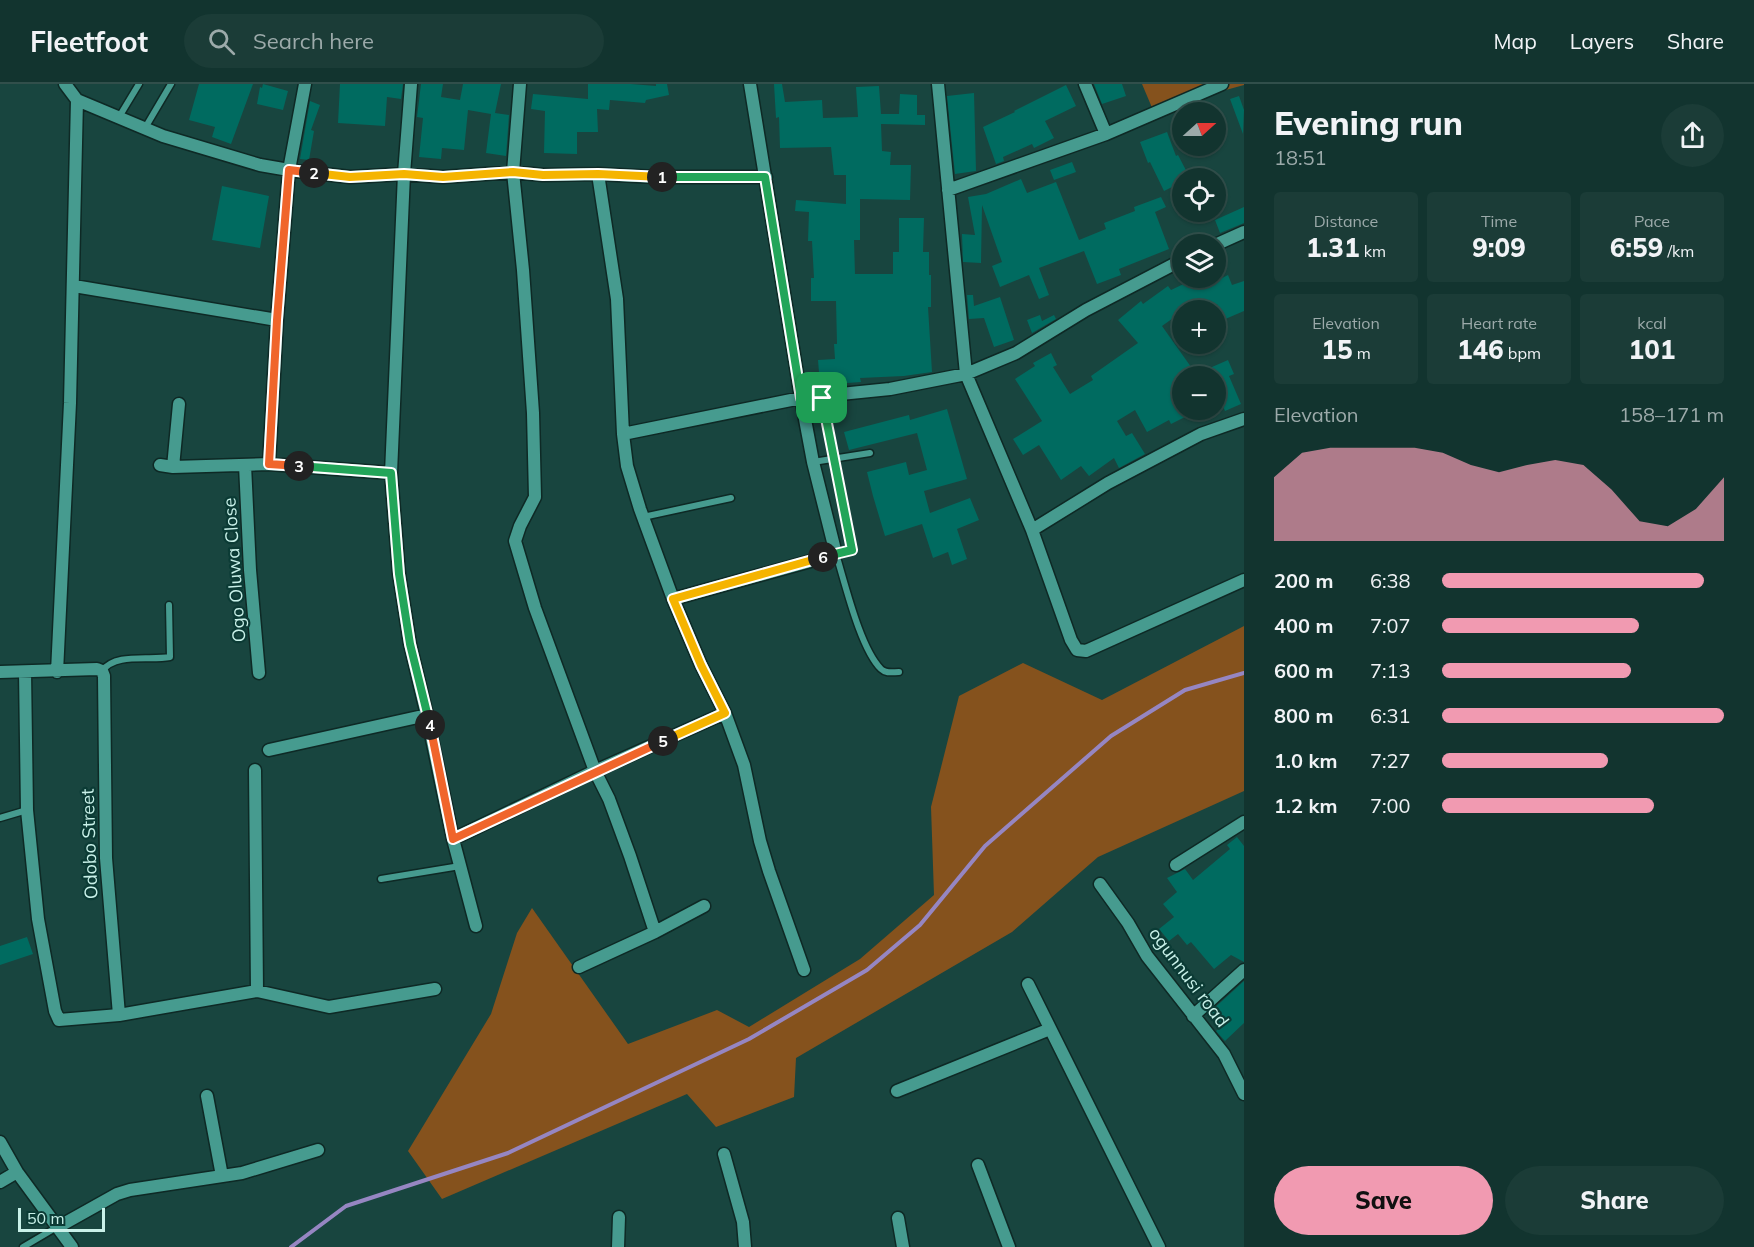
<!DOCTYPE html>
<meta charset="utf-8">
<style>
:root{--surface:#12342f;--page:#1b3c37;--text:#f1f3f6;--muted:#9caaaa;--line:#314f4b;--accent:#f19ab1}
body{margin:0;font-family:Mulish,sans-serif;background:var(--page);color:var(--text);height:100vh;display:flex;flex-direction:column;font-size:22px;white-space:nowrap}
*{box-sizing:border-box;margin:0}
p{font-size:20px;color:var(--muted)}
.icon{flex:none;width:33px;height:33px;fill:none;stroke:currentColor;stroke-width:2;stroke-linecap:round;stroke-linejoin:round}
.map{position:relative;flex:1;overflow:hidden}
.details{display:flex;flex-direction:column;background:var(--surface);width:510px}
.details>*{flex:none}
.needle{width:39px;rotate:69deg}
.fabs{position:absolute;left:1172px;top:18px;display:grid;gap:12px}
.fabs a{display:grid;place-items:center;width:54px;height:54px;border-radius:50%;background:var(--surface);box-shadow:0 2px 4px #0004,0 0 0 2px var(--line);font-size:30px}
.scale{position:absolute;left:18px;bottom:15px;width:87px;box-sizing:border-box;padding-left:6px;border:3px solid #c9f1e9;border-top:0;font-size:16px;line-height:21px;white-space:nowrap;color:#c9f1e9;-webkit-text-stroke:4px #0b3b35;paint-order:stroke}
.pin{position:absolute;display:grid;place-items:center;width:51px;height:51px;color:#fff;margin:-26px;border-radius:12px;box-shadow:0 3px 9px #0006}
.km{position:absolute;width:30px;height:30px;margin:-15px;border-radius:50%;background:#222;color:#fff;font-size:16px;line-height:30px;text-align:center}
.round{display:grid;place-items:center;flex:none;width:63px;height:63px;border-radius:32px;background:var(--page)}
.summary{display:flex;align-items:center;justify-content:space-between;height:102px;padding:0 30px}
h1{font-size:33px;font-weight:800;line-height:45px}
.metrics{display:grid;grid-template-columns:repeat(3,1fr);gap:9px;height:102px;padding:6px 30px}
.metrics div{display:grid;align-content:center;border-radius:6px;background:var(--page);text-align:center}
.metrics b{font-size:26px;font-weight:800}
.metrics small{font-size:16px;font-weight:400}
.metrics p{font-size:16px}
.chart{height:168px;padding:12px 30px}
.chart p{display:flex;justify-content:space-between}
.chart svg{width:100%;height:108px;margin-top:6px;fill:var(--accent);opacity:.7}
.cta{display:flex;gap:12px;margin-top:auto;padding:12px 30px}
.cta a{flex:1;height:69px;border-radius:36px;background:var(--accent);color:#111;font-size:24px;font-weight:800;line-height:69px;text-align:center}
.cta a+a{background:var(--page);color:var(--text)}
ul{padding:0 30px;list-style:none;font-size:20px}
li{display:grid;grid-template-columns:96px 72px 1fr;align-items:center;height:45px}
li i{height:15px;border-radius:8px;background:var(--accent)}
header{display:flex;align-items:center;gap:36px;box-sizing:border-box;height:84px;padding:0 30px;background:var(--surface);border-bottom:2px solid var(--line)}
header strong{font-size:28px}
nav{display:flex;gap:33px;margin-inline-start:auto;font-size:21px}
.search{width:420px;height:54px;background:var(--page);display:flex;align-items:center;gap:15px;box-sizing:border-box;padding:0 21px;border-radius:33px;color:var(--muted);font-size:22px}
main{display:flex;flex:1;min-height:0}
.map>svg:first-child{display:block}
.green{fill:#85521d}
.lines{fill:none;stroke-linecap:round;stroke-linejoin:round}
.stream{stroke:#9686c2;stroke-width:4}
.building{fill:#006b60}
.service-casing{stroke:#0e2925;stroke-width:9}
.minor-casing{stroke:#0e2925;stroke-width:15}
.service{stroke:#469b8f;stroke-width:6}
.minor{stroke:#469b8f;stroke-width:12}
.split-1-casing{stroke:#fff;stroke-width:12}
.split-2-casing{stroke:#fff;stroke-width:12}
.split-3-casing{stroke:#fff;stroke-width:12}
.split-4-casing{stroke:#fff;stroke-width:12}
.split-5-casing{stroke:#fff;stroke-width:12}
.split-6-casing{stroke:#fff;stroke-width:12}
.split-7-casing{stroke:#fff;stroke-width:12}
.split-1{stroke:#22a559;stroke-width:8}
.split-2{stroke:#f5b400;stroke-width:8}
.split-3{stroke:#f0652b;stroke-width:8}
.split-4{stroke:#22a559;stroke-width:8}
.split-5{stroke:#f0652b;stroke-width:8}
.split-6{stroke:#f5b400;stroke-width:8}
.split-7{stroke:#22a559;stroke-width:8}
.labels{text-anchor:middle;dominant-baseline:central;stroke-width:4.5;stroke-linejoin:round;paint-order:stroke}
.street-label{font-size:18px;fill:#c9f1e9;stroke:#0b3b35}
</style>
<header>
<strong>Fleetfoot</strong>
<div class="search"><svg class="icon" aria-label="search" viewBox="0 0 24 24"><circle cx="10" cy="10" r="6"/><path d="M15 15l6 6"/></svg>Search here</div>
<nav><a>Map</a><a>Layers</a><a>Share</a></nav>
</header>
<main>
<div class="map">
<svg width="1244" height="1163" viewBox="0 0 1244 1163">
<rect width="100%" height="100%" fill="#18453f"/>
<path class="green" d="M1142 0H1244V1L1153 26Z
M1244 542V707L1098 773 1012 848 796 974 794 1013 716 1043 687 1010 442 1115 408 1067 491 930 517 849 532 824 628 960 717 926 749 943 860 875 934 811 931 723 959 612 1023 579 1102 616Z"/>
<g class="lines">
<path class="stream" d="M291 1163 346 1122 508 1069 749 955 867 886 920 841 985 762 1111 652 1185 606 1244 589"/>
</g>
<path class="building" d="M199 0H253L231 60 212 53 215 43 189 36Z
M263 0 288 7 283 26 257 20 260 3 262 4Z
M340 0H403L401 15 387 13 385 42 338 39Z
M421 0H443L441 13 460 16 463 0H501L495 29 509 31 506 72 486 69 491 30 468 26 464 66 442 64 441 75 419 73 423 34 417 33Z
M588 0H631L656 2V0H667L669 11 646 16 645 19 610 16 609 26 597 25 598 48H577V70L544 69 545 27 531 25 533 10 588 15Z
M774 0H782L785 18 822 16 823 34 858 33 856 3 879 2 881 30H899L900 10 917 11V31H925V41L881 40 882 67 891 68 890 81H911L910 116 860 115V156H854L855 190H893V168H899V134H924L923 168H929V191H931V223H928L932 288 904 292 860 294 861 298 820 301 818 276 835 275 834 260H837L836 217H811V194H814L812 157H808L809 128 795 127 796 116 846 120V91H834L831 63 780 64 779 33 776 34Z
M1094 0H1122L1126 12 1102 20Z
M1066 1 1076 22 1045 37 1054 54 1034 64 1032 60 1003 73 1004 77 996 80 983 43 1015 28 1014 27Z
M974 9 976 87 955 90 947 12Z
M1239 12 1244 26 1243 50 1230 15Z
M310 17 320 21 311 46 314 47 309 76 300 75Z
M1167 48 1176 72 1178 71 1190 94H1182V98L1164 107 1150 78 1148 79 1140 58Z
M1072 78 1076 88 1054 96 1050 86Z
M1021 95 1027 109 1056 98 1079 156 1106 145 1104 139 1135 127 1134 123 1161 113 1166 123 1155 128 1169 165 1119 185 1121 191 1097 200 1084 167 1039 184 1049 211 1039 215 1029 191 1000 203 992 182 1002 178 982 121 981 179 963 178 962 150 975 151 968 113 986 110Z
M222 102 269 112 260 164 212 156Z
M1244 123V139L1220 149 1215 136Z
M1220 190 1222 194 1228 191 1232 201 1244 197V227L1223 236 1217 220 1203 226H1193L1190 222 1162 242 1196 290 1228 276 1234 290 1229 292 1241 320 1225 327 1222 320 1215 323V292H1182V326H1199L1171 340 1169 336 1147 348 1135 326 1117 337 1126 352 1132 349 1145 370 1119 384 1114 374 1089 392 1081 382 1061 396 1039 361 1023 371 1013 355 1042 337 1015 295 1035 282 1033 279 1051 269 1057 281 1053 283 1070 310 1093 296 1091 292 1138 259 1118 236 1141 217 1143 220 1168 202 1171 206 1194 195 1197 200Z
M967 211H973L974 222 1000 213 1014 256 994 263 984 234 969 235Z
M1040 231 1042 237 1054 231 1056 235 1032 249 1027 236Z
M947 325 967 395 924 407 930 429 970 414 979 436 957 445 967 475 952 481 948 468 933 474 922 440 885 452 873 412 867 388 906 378 909 391 927 386 917 349 849 366 844 348 909 331 910 336Z
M1237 753 1244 762V878L1231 871 1214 885 1191 858 1187 861 1178 850 1169 857 1159 845 1174 833 1163 820 1177 808 1167 794 1185 785 1193 796 1230 765 1227 761Z
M27 853 33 870 0 881V862Z
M1244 897V939L1225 957 1216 947 1222 942 1210 928Z"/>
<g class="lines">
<g class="service-casing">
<path id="service" d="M119 33 139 0
M145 44 171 0
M822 314 852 466 836 470C845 499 860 564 881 585 886 590 893 588 899 588
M813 378 870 369
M643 433 731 414
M102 587C116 568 149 577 170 573L169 521
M0 734 27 726
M381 795 460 782
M23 1163 57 1143"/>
</g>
<g class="minor-casing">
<path id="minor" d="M65 0 77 16 163 52 260 81 289 86 350 93 404 90 443 93 513 88 543 91 598 90 656 93H766
M411 0 404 90 391 389 399 490 410 560 427 631 453 755 476 842
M520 0 513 88 523 186 533 329 535 413 520 442 515 457 535 524 595 687 609 715 630 772 655 848 704 822
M938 0 966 290 1032 446 1071 556 1077 566 1086 567 1244 496
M1085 0 1106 50
M598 90 617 215 623 350 627 382 640 425 673 515 701 581 725 629 744 681 760 757 769 787 804 886
M948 106 1106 50 1222 0
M1215 161 1244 148
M74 202 277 236
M623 350 801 314 890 305 966 290 1016 269 1086 226 1182 176
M269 380 277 236 289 86 305 0
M160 381 173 383 269 380 391 389
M245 381 250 486 259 589
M173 383 179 320
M1032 446 1108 399 1201 350 1244 335
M673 515 836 470 813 378 801 314 750 0
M0 588 97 585 102 587 104 592 106 774 119 931
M25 588 27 726 38 835 55 927 59 936 119 931 257 907 329 923 435 905
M57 588 70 319 77 16
M269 666 427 631
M255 686 257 907
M453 755 595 687 725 629
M1176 781 1244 738
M1100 800 1128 839 1147 872 1224 970 1244 1010
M579 883 655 848
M1028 900 1159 1163
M1193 932 1244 886
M897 1007 1050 945
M207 1012 222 1092
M0 1058 17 1088 72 1163
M724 1070 743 1138 745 1163
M978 1081 1009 1163
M0 1098 17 1088
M898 1134 903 1163
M58 1143 117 1110 130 1106 242 1089 318 1066
M618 1163 619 1133"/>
</g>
<use href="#service" class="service"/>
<use href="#minor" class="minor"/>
</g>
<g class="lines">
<g class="split-1-casing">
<path id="split-1" d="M662 93H765L801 314H822"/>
</g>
<g class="split-2-casing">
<path id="split-2" d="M314 89 350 93 404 90 443 93 513 88 543 91 598 90 662 93"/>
</g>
<g class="split-3-casing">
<path id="split-3" d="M299 382 269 380 277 236 289 86 314 89"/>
</g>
<g class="split-4-casing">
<path id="split-4" d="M299 382 391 389 399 490 410 560 430 641"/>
</g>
<g class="split-5-casing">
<path id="split-5" d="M430 641 453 755 663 657"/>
</g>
<g class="split-6-casing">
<path id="split-6" d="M663 657 725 629 701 581 673 515 823 473"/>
</g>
<g class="split-7-casing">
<path id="split-7" d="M822 314 852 466 823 473"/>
</g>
<use href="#split-1" class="split-1"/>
<use href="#split-2" class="split-2"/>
<use href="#split-3" class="split-3"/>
<use href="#split-4" class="split-4"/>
<use href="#split-5" class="split-5"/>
<use href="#split-6" class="split-6"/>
<use href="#split-7" class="split-7"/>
</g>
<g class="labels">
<g class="street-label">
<text transform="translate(234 486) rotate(-94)">Ogo Oluwa Close</text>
<text transform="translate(89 760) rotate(-92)">Odobo Street</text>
<text transform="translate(1189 893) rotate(53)">ogunnusi road</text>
</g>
</g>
</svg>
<div class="fabs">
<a><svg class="needle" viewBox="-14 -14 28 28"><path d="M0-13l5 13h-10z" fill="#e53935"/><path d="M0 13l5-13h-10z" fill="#9caaaa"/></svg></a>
<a><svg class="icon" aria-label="locate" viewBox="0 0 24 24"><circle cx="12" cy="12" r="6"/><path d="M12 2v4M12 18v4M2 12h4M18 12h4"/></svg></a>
<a><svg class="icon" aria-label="layers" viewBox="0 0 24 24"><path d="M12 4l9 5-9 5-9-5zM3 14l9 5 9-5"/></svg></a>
<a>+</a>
<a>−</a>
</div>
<div class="scale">50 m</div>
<div class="pin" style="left:822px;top:314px;background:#1e9e55"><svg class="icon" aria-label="arrive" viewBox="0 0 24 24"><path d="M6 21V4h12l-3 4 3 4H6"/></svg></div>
<b class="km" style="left:662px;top:93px">1</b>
<b class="km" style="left:314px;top:89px">2</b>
<b class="km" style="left:299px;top:382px">3</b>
<b class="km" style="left:430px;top:641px">4</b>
<b class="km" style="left:663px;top:657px">5</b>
<b class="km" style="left:823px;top:473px">6</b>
</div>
<section class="details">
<div class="summary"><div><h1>Evening run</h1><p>18:51</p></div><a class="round"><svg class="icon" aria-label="share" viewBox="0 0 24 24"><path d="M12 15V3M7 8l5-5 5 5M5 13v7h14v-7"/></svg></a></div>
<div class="metrics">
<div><p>Distance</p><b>1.31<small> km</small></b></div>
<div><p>Time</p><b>9:09</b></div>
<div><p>Pace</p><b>6:59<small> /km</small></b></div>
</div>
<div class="metrics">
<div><p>Elevation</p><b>15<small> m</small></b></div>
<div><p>Heart rate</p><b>146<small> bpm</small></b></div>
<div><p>kcal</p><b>101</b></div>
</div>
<div class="chart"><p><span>Elevation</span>158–171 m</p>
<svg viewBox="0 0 160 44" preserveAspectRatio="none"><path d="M0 44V18L10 8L20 6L30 6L40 6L50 6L60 8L70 13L80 16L90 13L100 11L110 13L120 23L130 36L140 38L150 31L160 18V44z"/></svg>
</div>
<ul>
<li><b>200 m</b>6:38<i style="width:93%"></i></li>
<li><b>400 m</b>7:07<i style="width:70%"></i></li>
<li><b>600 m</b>7:13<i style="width:67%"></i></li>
<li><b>800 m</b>6:31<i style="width:100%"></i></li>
<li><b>1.0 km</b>7:27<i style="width:59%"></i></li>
<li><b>1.2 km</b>7:00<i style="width:75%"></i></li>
</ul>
<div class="cta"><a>Save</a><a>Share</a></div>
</section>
</main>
